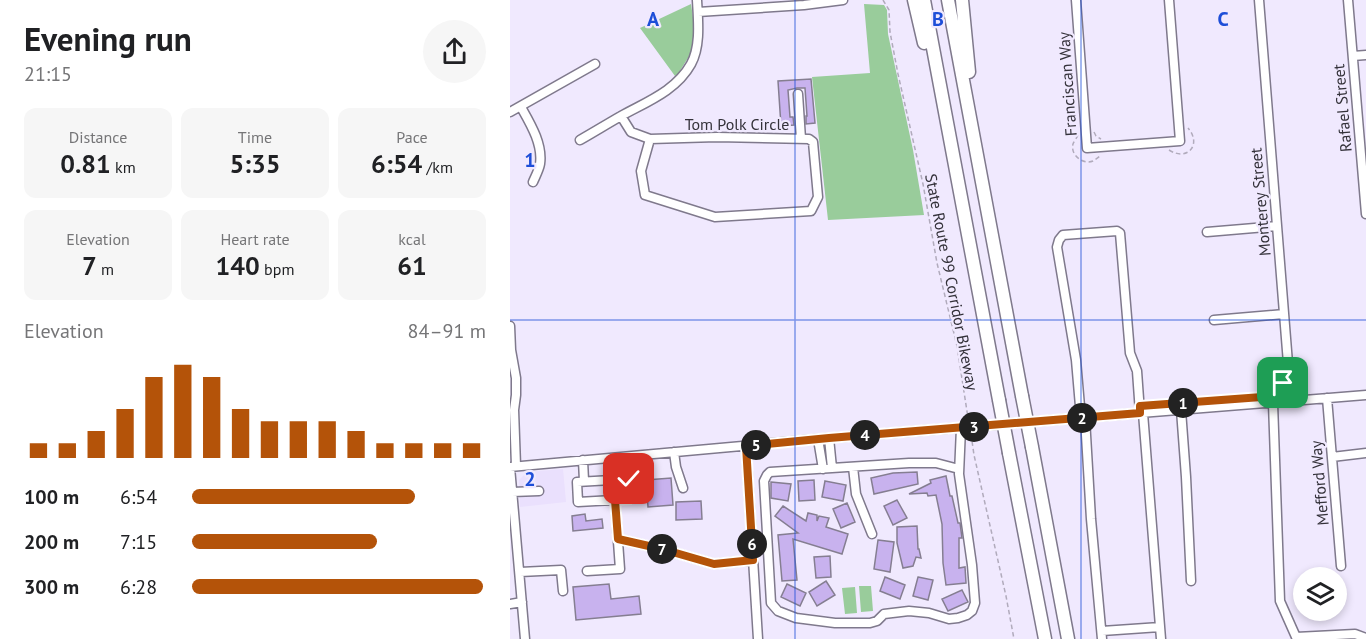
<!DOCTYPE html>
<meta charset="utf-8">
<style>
:root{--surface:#fff;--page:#f6f6f6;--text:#202124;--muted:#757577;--accent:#b45309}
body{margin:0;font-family:"PT Sans",sans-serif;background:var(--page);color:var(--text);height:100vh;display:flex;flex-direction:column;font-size:22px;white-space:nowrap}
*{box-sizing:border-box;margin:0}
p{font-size:20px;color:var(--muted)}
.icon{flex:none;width:33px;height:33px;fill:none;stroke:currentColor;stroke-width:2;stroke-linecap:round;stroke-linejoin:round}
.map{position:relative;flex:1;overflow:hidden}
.details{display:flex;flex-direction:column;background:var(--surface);width:510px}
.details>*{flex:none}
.fabs{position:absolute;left:783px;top:567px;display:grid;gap:12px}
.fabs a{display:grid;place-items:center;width:54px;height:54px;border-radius:50%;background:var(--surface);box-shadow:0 3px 9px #0003;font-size:30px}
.pin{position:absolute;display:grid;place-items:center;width:51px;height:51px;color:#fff;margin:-26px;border-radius:12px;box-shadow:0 3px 9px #0006}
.km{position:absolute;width:30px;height:30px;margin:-15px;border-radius:50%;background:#222;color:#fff;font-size:16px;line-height:30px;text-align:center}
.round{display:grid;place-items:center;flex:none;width:63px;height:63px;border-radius:32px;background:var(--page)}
.head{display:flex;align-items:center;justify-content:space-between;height:102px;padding:0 24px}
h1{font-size:33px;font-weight:700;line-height:45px}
.figures{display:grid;grid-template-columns:repeat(3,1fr);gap:9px;height:102px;padding:6px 24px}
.figures div{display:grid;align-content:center;border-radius:12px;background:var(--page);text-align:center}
.figures b{font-size:26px;font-weight:700}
.figures small{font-size:16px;font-weight:400}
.figures p{font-size:16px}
.chart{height:168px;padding:12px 24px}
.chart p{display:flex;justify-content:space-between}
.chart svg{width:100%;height:108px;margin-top:6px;stroke:var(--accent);stroke-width:6}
ul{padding:0 24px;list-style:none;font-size:20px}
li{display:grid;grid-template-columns:96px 72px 1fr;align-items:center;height:45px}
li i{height:15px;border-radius:8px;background:var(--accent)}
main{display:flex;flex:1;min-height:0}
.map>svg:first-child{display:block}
.built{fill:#eae0fd}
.green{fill:#99cc9b}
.building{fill:#c8b2ee;stroke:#857e91;stroke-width:1.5}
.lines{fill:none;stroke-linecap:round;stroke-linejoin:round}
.minor-casing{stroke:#7f798c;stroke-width:11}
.highway-casing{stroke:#7f798c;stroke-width:15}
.path{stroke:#b1abbc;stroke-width:1.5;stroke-dasharray:4.5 3;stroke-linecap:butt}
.minor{stroke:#fff;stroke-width:8}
.highway{stroke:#fff;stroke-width:12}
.highway-bridge-casing{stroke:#7f798c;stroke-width:15;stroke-linecap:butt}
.highway-bridge{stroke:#fff;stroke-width:12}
.route-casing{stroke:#fff;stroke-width:12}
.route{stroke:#b45309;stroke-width:8}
.grid{fill:none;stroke:#1d4ed8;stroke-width:1.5;stroke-opacity:0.55}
.labels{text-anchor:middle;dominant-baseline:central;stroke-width:4.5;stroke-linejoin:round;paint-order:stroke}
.street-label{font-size:16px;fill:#34323a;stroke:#f0e9fe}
.grid-label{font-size:20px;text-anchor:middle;font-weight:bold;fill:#1d4ed8;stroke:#f0e9fe;stroke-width:4.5;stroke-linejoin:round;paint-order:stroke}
</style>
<main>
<section class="details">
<div class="head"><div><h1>Evening run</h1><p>21:15</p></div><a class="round"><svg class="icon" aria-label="share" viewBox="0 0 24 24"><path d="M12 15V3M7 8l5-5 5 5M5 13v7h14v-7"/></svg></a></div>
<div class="figures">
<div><p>Distance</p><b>0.81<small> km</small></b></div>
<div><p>Time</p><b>5:35</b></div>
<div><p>Pace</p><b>6:54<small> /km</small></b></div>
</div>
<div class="figures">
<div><p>Elevation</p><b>7<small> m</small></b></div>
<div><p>Heart rate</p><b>140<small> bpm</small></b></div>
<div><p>kcal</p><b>61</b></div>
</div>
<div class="chart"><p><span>Elevation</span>84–91 m</p>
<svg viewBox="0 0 160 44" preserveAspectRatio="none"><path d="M5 44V38M15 44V38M25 44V33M35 44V24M45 44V11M55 44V6M65 44V11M75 44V24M85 44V29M95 44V29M105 44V29M115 44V33M125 44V38M135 44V38M145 44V38M155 44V38"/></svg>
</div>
<ul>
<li><b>100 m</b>6:54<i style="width:76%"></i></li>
<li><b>200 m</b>7:15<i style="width:63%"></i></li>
<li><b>300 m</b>6:28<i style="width:99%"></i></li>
</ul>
</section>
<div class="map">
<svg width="856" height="639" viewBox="0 0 856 639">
<rect width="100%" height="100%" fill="#f0e9fe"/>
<path class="built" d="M53 469 56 502 10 507 9 480 17 472Z"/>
<path class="green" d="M181 4 186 37 181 53 168 74 165 76 130 28Z
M354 4 374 5 377 10 378 34 403 150 414 215 318 220 302 77 360 73Z
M349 586H361L363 611 351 612Z
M345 587 347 613 335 614 332 588Z"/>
<path class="building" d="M301 79 305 123 296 124V116H297L295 88H287L278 90 280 117H283L284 125 271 126 268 81Z
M407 472 408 484 364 494 361 478 383 473Z
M436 476 440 496H442L448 523H450L452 538H449V568L455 567 456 583 436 585 433 563 432 524 426 495 418 496 417 493 399 494 421 483 420 480Z
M161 478 163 505 138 507 136 480Z
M304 480 305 500 289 501 288 481Z
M315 481 336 485 333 501 312 497Z
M261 482 281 484 278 501 261 498Z
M387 500 397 518 383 525 374 506Z
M191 501 192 519 166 520V502Z
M337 503 345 522 331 528 323 509Z
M273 506 296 521 298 513 307 515V521L309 516 319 518 316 527 338 534 332 554 283 539 287 580 272 581 268 535 288 533 265 516Z
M75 514 76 521 92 519 93 528 63 531 62 516Z
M407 526 408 549H409L411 558 406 557 403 566 393 568 387 543V527Z
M368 540 384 542 380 572 364 569Z
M320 556 321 577 306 578 304 557Z
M375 577 395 585 390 599 370 591Z
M408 577 423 580 418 600 403 596Z
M316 581 325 595 307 606 299 592Z
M99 584 101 599 129 596 131 614 66 620 63 587Z
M277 584 296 593 290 606 271 597Z
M452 590 458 602 438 611 432 599Z"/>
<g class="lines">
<g class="minor-casing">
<path id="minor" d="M566 0 577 148 670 141 659 0
M749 0 781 401
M838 0 856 214
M188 12 294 5 333 0
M843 56 856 55
M288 94 291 139
M11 107C20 123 33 144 30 164 29 170 25 177 23 182
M0 112 85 64
M111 116 121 132 140 139 207 137 299 139 303 142 308 197 301 211 205 217 135 195 131 171 140 139
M70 140C84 132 97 124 111 116 136 102 166 91 181 64 191 46 188 20 187 0
M697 232 767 226
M704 320 774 314
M0 326 1 350 6 378V395L4 410 6 466
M817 398 831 566
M763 403 770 601 786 637 845 634 856 638
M671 410 676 477 681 581
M633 413 651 639
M571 418 566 360 547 247 549 240 553 235 607 231 610 233 620 353 627 371 630 413
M575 418 581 519 592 639
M319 438 322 468
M308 439 313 469
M236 446 248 639
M164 452 166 467 173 488
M822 457 856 453
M73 460 74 481
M343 467 346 494 362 534
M449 469 426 463H399L260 472 257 475 254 481 261 603 268 611 286 618 325 623H360L367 621 374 614 399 611 419 613 439 619 448 618 457 615 462 611 465 603 462 565 449 474 451 428
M119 479 121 499 68 502 67 482Z
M2 492 29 491
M108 539 152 549 204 564 243 560
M77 571 110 569 105 500
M10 572 51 570 53 591
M0 604 12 602
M592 631 650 627
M15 639 0 467 319 438 856 395"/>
</g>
<g class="highway-casing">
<path id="highway" d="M404 0 414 43
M414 0 489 400
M438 0 512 396
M452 0 459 72
M522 447 558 639
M499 453 535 639"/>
</g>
<path class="path" d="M373 0 379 10 380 32 388 74 413 184 427 263 447 346 458 418
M584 132 586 136 591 139
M568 135C567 138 564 141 563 144 560 155 573 165 583 161 586 159 589 157 591 155
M659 150C678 162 692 144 678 128
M461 434 464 455 496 596 504 639"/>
<use href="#minor" class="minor"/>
<use href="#highway" class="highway"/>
<g class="highway-bridge-casing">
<path id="highway-bridge" d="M512 396 522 447
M489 400 499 453"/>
</g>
<use href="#highway-bridge" class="highway-bridge"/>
</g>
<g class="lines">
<g class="route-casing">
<path id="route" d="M119 479 121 499 105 500 108 539 152 549 204 564 243 560 236 446 319 438 630 413V406L764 396 771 392 773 383"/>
</g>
<use href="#route" class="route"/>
</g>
<path class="grid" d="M285 0V639M571 0V639M0 320H856"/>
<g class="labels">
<g class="street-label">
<text transform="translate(557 84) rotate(-94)">Franciscan Way</text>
<text transform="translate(832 108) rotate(-95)">Rafael Street</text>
<text x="227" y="124">Tom Polk Circle</text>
<text transform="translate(750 202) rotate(-95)">Monterey Street</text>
<text transform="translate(442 282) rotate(79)">State Route 99 Corridor Bikeway</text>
<text transform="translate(809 483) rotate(-95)">Mefford Way</text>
</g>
</g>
<g class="grid-label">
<text x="143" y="26">A</text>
<text x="428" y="26">B</text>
<text x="713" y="26">C</text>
<text x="20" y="167">1</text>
<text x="20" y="486">2</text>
</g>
</svg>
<div class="fabs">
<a><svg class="icon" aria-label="layers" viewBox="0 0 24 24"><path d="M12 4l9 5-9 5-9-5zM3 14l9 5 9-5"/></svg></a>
</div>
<div class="pin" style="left:773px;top:383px;background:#1e9e55"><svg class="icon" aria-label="arrive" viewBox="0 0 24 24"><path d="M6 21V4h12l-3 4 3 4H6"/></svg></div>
<div class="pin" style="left:119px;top:479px;background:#d93025"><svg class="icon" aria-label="check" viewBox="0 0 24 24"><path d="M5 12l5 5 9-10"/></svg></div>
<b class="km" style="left:673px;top:403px">1</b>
<b class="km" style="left:572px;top:418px">2</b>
<b class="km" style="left:464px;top:427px">3</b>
<b class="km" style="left:355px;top:435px">4</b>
<b class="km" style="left:246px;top:445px">5</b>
<b class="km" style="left:242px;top:544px">6</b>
<b class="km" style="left:152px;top:549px">7</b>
</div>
</main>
